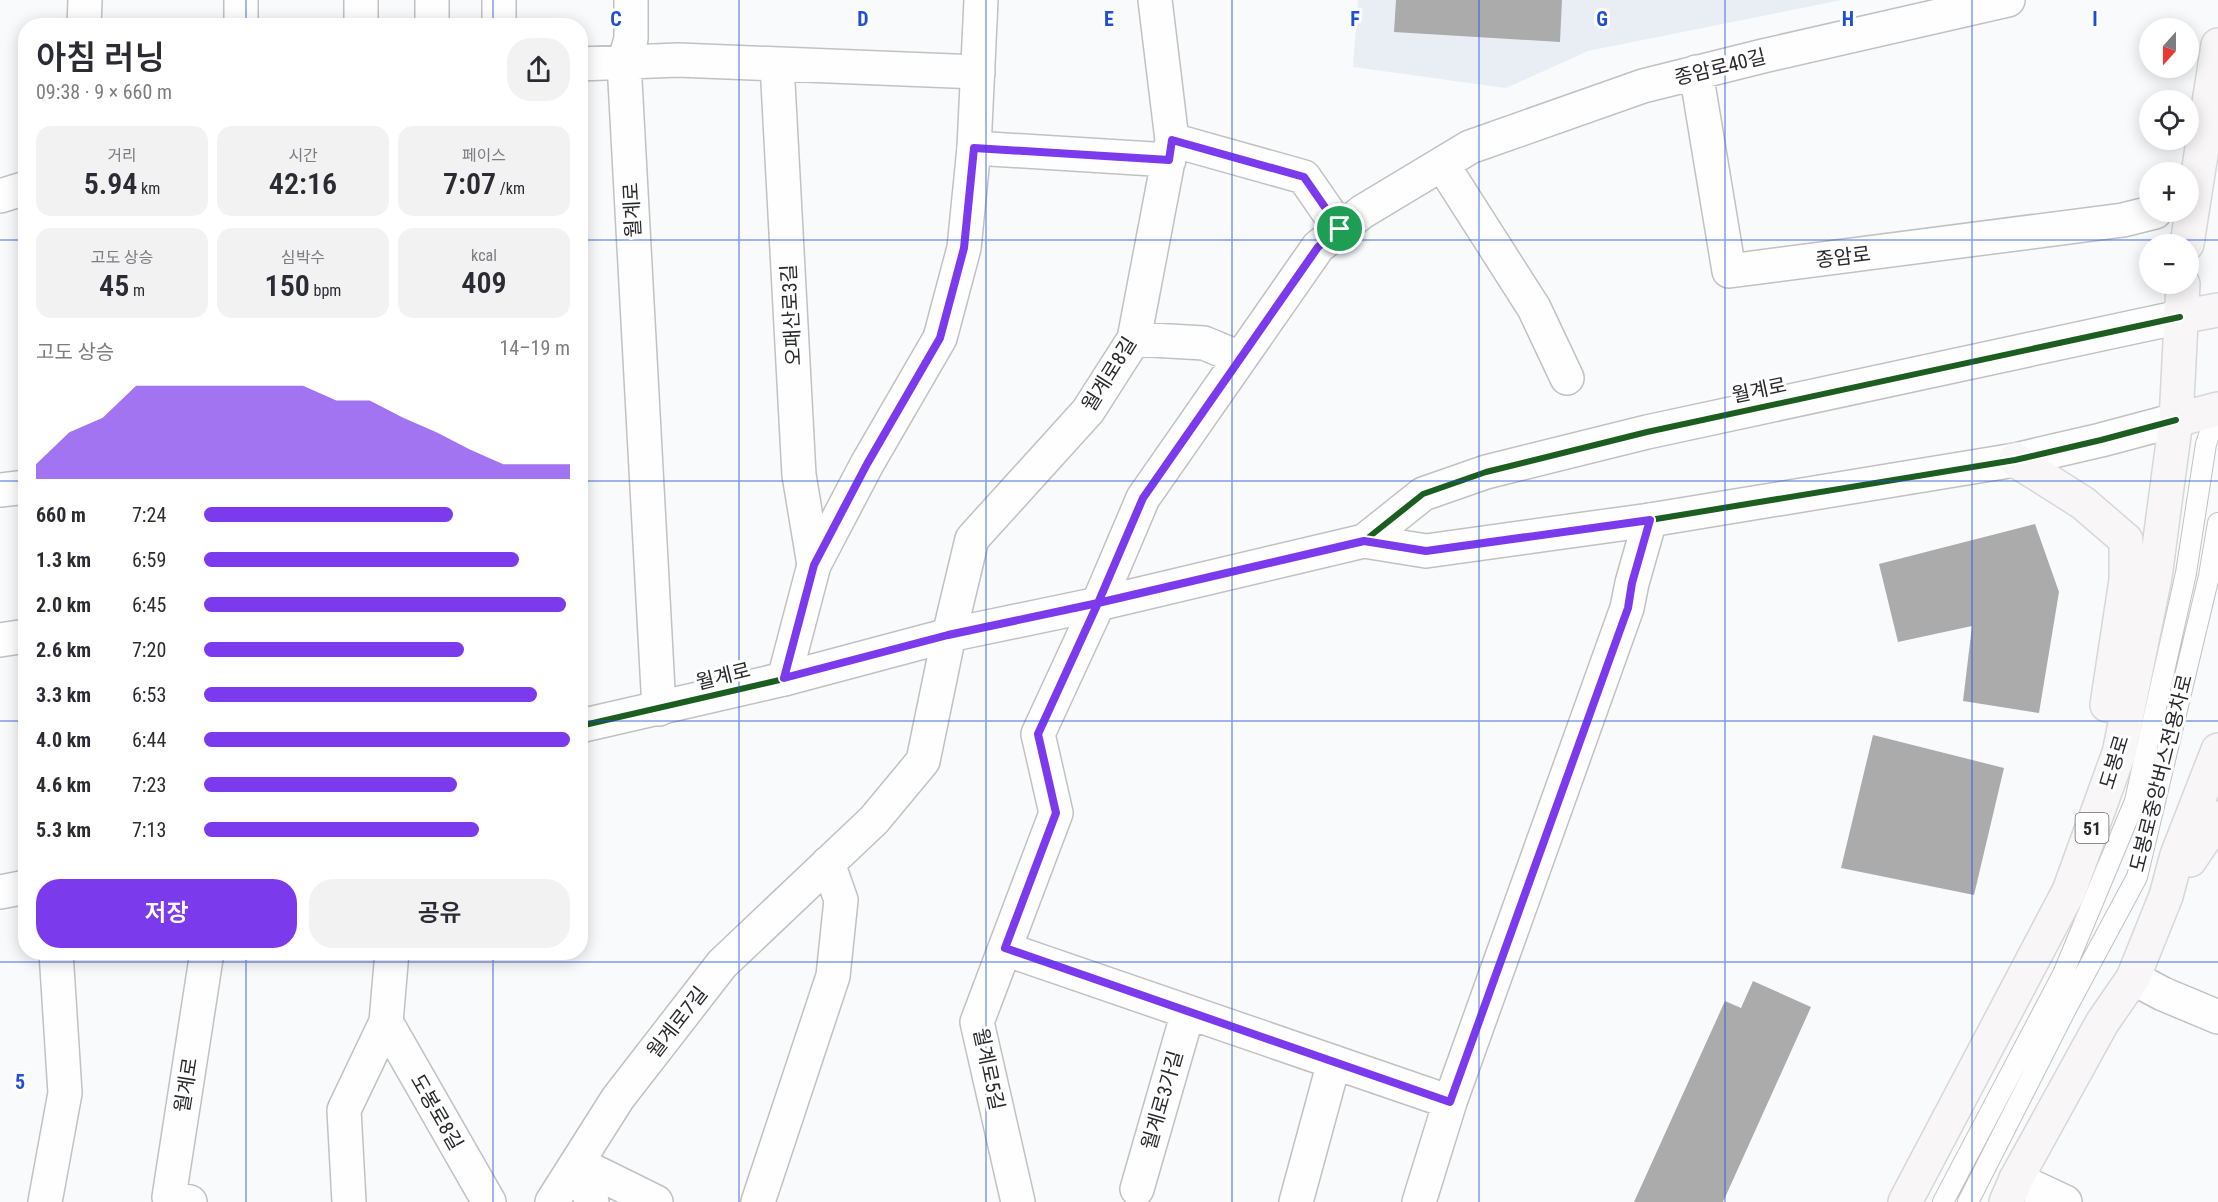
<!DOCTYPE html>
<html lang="ko">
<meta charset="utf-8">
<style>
:root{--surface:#fff;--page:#f2f2f3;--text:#2b2b33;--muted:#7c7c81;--accent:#7c3aed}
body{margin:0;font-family:"Roboto Condensed","Noto Sans KR",sans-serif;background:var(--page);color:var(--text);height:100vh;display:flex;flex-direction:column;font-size:22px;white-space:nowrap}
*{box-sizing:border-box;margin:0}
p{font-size:20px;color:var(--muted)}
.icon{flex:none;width:33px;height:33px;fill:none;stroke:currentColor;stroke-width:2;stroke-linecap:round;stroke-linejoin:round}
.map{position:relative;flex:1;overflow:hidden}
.side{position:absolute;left:18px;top:18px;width:570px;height:942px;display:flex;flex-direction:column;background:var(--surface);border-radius:24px;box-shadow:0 3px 15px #0003}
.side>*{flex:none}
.needle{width:39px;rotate:201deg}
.fabs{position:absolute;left:2139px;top:18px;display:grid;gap:12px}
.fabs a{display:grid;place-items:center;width:60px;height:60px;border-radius:50%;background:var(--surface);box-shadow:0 3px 15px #0003;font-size:30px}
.pin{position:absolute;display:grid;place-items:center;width:51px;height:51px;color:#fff;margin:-26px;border:3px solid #fff;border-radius:50%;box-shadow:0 2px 6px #0007}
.round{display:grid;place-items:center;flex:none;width:63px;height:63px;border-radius:24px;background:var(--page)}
.head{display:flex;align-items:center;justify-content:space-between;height:102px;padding:0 18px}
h1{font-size:33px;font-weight:600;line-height:45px}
.stats{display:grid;grid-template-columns:repeat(3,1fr);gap:9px;height:102px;padding:6px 18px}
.stats div{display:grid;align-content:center;border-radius:15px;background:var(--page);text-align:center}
.stats b{font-size:30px;font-weight:600}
.stats small{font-size:16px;font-weight:400}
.stats p{font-size:16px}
.chart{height:168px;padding:12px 18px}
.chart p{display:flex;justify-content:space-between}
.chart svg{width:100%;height:108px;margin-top:6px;fill:var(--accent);opacity:.7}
.cta{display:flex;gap:12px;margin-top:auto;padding:12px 18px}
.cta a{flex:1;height:69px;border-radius:24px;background:var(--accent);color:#fff;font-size:24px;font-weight:600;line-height:69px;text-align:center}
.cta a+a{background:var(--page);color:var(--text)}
ul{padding:0 18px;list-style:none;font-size:20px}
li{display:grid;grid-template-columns:96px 72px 1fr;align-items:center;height:45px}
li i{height:15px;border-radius:8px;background:var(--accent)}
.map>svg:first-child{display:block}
.built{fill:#e9eef5}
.building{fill:#acabac}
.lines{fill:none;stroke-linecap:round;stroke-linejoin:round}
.service-casing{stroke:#c0c1c3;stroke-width:22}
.minor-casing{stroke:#c0c1c3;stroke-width:36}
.tertiary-casing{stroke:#c0c1c3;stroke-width:36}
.secondary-casing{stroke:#c0c1c3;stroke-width:36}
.primary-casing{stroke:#d6d7d8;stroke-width:36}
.service{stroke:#fefeff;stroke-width:20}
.minor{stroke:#fefeff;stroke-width:33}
.tertiary{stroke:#fefeff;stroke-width:33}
.secondary{stroke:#fefeff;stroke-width:33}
.primary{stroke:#f8f6f6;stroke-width:33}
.cycleway-casing{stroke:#fff;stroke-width:10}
.cycleway{stroke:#1b5e20;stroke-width:6}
.route-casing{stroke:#fff;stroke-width:12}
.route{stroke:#7c3aed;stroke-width:8}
.grid{fill:none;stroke:#1d4ed8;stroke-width:1.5;stroke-opacity:0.55}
.labels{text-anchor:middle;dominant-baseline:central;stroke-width:6;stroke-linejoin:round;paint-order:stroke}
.shield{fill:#fff;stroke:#68696b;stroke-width:1.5}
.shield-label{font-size:18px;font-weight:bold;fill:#27292c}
.street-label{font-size:20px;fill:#27292c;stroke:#fff}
.grid-label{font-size:20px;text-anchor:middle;font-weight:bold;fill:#1d4ed8;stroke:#fff;stroke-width:6;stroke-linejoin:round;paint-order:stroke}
</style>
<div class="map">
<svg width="2218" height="1202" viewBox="0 0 2218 1202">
<rect width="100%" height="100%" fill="#f8fafc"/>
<path class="built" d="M1358 0H1842L1588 51 1506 88 1353 67Z"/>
<path class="building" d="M1396 0H1562L1560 42 1394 32Z
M2035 524 2059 592 2039 713 1963 701 1972 626 1898 642 1879 564Z
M1873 735 2004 768 1974 895 1841 868Z
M1753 981 1811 1007 1723 1202H1634L1725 1001 1741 1008Z"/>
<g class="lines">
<g class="service-casing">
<path id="service" d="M1943 1202 2063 974 2135 801 2186 573 2206 444 2215 418 2218 414
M1968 1202 2066 1009 2137 877 2209 576 2218 523"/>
</g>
<g class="minor-casing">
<path id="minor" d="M432 0V26
M631 0V39L624 62 659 709
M84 26 85 0
M241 26V0
M361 26V0
M499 26V0
M580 64 678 60 978 72
M777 64 799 475 814 565
M1696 72 1729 271 2123 220 2155 212
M1172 140 1304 177 1340 229
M974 148 1169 160
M1442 164 1534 308 1567 378
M0 196 26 188
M1134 339 1204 343 1240 358
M0 490 26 487
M0 640 26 636
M1005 949 1450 1102
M392 952 386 1022 489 1202
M2133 978 2163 994 2218 1017
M577 1163 656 1202
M577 1163 592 1202
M2016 1179 2065 1202
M1137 1189 1188 1012
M45 1202 65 1093 56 952
M190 1202 169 1197 207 952
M349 1202 344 1110 386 1022
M552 1202 618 1098 722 964 874 820 923 761 949 635 972 539 1088 411 1134 339 1172 140 1155 0
M758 1202 833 976 841 900 828 863
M1018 1202 977 1022 1056 813 1038 734 1098 604 1143 498 1318 247 1362 212 1470 147 1643 86 1763 56 2008 0
M1296 1202 1334 1062
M1419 1202 1450 1102 1627 608 1632 583 1650 520"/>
</g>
<g class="tertiary-casing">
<path id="tertiary" d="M784 679 814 565 867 464 940 338 964 248 974 148 981 0"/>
</g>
<g class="secondary-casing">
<path id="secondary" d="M1364 541 1423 494 1486 472 1647 432 2180 317
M580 726 784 679 949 635 1098 604 1364 541 1426 551 1650 520 2015 460 2101 440 2176 420
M0 892 26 887"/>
</g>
<g class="primary-casing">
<path id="primary" d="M2187 244 2218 45
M2180 317 2218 310
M2176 420 2218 409
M2015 460 2083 503 2126 540V580L2107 705
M2190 860 2218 818
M1905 1202 2069 891 2119 753 2155 577 2176 420 2183 284
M2006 1202 2016 1179 2102 1023 2133 978 2166 896 2177 855 2218 750"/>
</g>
<use href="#service" class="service"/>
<use href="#minor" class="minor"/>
<use href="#tertiary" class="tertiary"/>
<use href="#secondary" class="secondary"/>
<use href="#primary" class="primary"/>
<g class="cycleway-casing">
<path id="cycleway" d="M1364 541 1423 494 1486 472 1647 432 2180 317
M580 726 784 679 949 635 1098 604 1364 541 1426 551 1650 520 2015 460 2101 440 2176 420"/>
</g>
<use href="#cycleway" class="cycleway"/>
</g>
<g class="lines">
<g class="route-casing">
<path id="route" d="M1340 229 1304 177 1172 140 1169 160 974 148 964 248 940 338 867 464 814 565 784 678 948 635 1098 603 1038 734 1056 813 1005 948 1450 1102 1628 608 1632 583 1650 520 1426 551 1364 541 1098 603 1143 498 1318 247 1340 229"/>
</g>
<use href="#route" class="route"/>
</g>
<path class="grid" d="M246 0V26M493 0V26M739 0V1202M986 0V1202M1232 0V1202M1479 0V1202M1725 0V1202M1972 0V1202M0 240H26M580 240H2218M0 481H26M580 481H2218M0 721H26M580 721H2218M246 952V1202M493 952V1202M0 962H2218"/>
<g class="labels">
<rect class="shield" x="2075.5" y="813" width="33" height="30" rx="4.5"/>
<g class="shield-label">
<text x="2092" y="828">51</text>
</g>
<g class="street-label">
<text transform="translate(1720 67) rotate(-14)">종암로40길</text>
<text transform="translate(632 210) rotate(-93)">월계로</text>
<text transform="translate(1843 257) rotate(-7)">종암로</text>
<text transform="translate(791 315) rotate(-93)">오패산로3길</text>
<text transform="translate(1109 374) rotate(-58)">월계로8길</text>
<text transform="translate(1759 390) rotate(-12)">월계로</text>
<text transform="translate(723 676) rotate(-14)">월계로</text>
<text transform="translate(2114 762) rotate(-73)">도봉로</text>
<text transform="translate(2161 773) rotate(-76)">도봉로중앙버스전용차로</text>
<text transform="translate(677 1022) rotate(-52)">월계로7길</text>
<text transform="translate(989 1069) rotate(78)">월계로5길</text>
<text transform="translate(186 1085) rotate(-81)">월계로</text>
<text transform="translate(1162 1100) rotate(-74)">월계로3가길</text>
<text transform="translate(437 1112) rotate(60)">도봉로8길</text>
</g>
</g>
<g class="grid-label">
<text x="616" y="26">C</text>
<text x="863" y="26">D</text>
<text x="1109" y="26">E</text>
<text x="1355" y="26">F</text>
<text x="1602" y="26">G</text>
<text x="1848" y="26">H</text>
<text x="2095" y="26">I</text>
<text x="20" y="1089">5</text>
</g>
</svg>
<div class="fabs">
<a><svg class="needle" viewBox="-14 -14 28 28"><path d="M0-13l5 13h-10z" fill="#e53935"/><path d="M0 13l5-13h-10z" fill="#7c7c81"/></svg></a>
<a><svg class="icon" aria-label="locate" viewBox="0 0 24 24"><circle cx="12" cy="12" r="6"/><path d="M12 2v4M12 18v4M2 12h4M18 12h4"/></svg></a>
<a>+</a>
<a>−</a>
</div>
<div class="pin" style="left:1340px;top:229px;background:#1e9e55"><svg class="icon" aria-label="arrive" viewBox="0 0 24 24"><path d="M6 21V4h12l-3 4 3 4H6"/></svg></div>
<section class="side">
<div class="head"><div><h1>아침 러닝</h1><p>09:38 · 9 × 660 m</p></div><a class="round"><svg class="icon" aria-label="share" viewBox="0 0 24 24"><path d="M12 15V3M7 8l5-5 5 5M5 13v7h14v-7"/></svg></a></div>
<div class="stats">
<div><p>거리</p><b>5.94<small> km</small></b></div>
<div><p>시간</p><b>42:16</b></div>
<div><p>페이스</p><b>7:07<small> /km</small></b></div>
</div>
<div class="stats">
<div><p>고도 상승</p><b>45<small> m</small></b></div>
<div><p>심박수</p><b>150<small> bpm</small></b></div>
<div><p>kcal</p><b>409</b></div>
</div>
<div class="chart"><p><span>고도 상승</span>14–19 m</p>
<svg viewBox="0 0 160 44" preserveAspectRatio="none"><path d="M0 44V38L10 25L20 19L30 6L40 6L50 6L60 6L70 6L80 6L90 12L100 12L110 19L120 25L130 32L140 38L150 38L160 38V44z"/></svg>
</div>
<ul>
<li><b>660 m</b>7:24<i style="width:68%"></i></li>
<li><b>1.3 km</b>6:59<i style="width:86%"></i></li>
<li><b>2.0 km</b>6:45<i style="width:99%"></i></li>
<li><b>2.6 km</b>7:20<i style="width:71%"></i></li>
<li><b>3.3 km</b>6:53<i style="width:91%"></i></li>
<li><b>4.0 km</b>6:44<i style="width:100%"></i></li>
<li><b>4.6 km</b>7:23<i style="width:69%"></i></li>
<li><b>5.3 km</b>7:13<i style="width:75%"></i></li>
</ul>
<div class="cta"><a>저장</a><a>공유</a></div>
</section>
</div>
